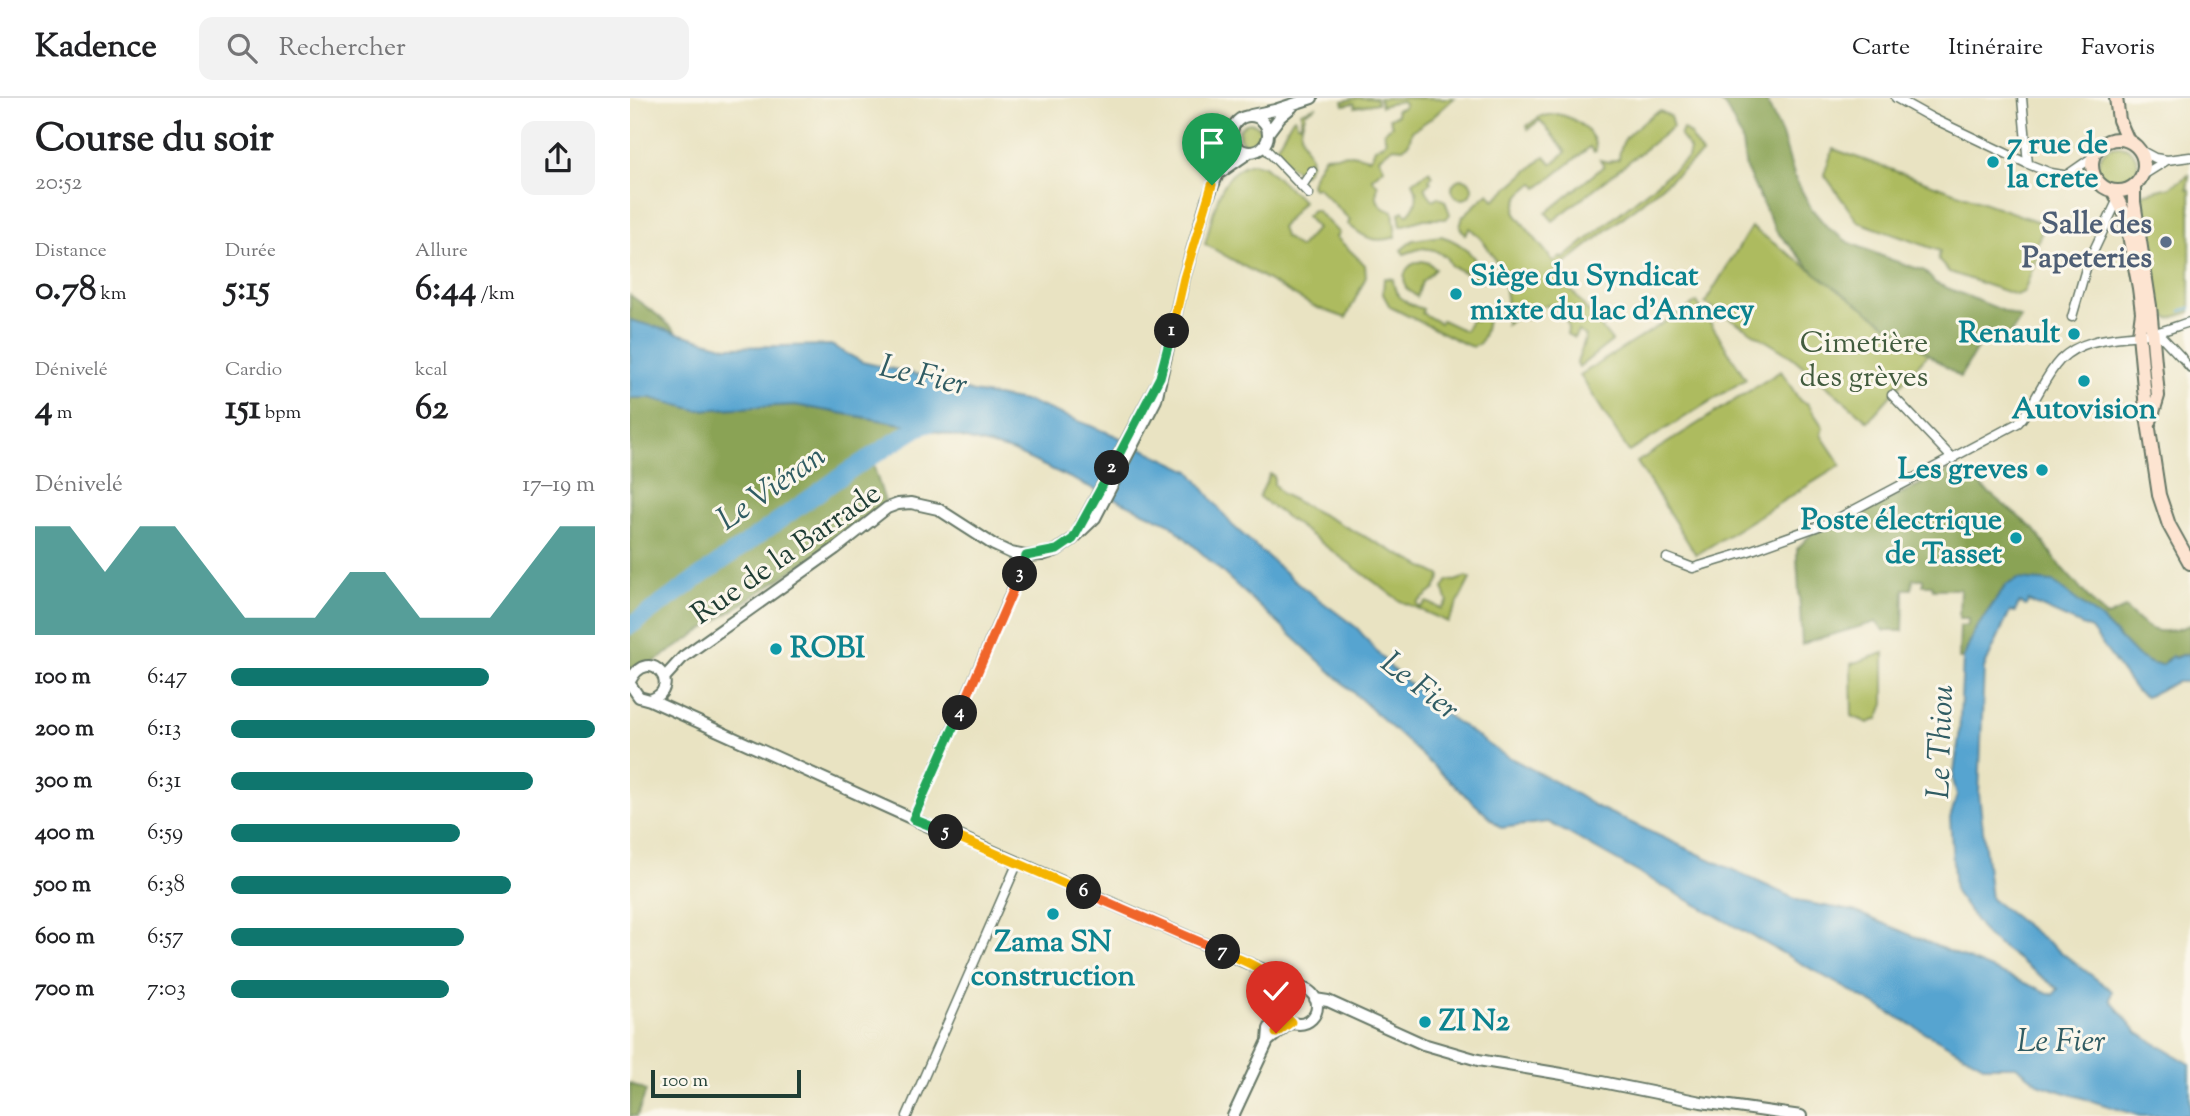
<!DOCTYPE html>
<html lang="fr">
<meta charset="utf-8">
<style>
:root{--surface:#fff;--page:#f2f2f2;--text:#202124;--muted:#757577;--line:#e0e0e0;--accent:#0f766e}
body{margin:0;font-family:"Sorts Mill Goudy",serif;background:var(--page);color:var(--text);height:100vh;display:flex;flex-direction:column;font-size:26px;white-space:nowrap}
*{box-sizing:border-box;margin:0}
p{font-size:23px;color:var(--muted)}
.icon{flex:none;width:38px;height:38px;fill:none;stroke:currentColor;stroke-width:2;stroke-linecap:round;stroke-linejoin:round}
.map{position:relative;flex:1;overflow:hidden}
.details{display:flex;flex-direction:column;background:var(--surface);width:630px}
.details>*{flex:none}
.scale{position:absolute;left:21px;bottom:18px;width:150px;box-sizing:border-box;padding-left:7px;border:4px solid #1f3d34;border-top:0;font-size:19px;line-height:24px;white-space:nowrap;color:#1f3d34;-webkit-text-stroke:5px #fbf7ec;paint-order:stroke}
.pin{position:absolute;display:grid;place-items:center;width:60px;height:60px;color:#fff;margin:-72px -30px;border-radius:50% 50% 50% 0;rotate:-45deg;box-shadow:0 0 7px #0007}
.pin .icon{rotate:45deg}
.km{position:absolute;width:35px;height:35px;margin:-18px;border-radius:50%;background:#222;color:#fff;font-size:19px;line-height:35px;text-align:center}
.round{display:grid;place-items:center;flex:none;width:74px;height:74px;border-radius:14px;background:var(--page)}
.head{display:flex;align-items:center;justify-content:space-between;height:119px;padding:0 35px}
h1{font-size:38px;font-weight:700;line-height:52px}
.stats{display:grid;grid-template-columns:repeat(3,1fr);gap:10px;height:119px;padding:7px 35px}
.stats div{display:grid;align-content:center}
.stats b{font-size:35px;font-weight:700}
.stats small{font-size:19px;font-weight:400}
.stats p{font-size:19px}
.chart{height:196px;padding:14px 35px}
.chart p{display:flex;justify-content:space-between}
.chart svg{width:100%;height:126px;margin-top:7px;fill:var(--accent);opacity:.7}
ul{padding:0 35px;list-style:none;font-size:23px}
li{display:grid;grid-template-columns:112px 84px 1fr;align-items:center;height:52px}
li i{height:18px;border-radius:9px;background:var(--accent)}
header{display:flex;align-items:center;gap:42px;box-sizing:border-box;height:98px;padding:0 35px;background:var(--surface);border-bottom:2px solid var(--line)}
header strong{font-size:33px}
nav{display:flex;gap:38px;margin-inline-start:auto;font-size:24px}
.search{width:490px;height:63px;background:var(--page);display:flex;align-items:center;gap:18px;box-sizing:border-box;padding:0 24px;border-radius:14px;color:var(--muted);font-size:26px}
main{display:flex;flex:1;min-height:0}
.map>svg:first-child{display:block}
.green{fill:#adbb5e;stroke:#667c49;stroke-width:2}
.forest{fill:#8aa355;stroke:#547044;stroke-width:2}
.water{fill:#57a4d0;stroke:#3b7082;stroke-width:2}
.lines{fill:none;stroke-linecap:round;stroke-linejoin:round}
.stream{stroke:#57a4d0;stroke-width:2.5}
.river{stroke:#57a4d0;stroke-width:18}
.pedestrian-casing{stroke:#676;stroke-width:10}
.minor-casing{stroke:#676;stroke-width:11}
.tertiary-casing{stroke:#676;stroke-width:14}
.secondary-casing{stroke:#676;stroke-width:16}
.pedestrian{stroke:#fff;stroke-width:6}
.minor{stroke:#fff;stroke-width:8}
.tertiary{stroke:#fff;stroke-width:10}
.secondary{stroke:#fde4d1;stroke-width:12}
.split-1-casing{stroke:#fff;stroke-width:14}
.split-2-casing{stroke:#fff;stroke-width:14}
.split-3-casing{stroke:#fff;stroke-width:14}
.split-4-casing{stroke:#fff;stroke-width:14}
.split-5-casing{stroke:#fff;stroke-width:14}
.split-6-casing{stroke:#fff;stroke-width:14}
.split-7-casing{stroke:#fff;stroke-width:14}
.split-8-casing{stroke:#fff;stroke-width:14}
.split-1{stroke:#f5b400;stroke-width:9}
.split-2{stroke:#22a559;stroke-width:9}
.split-3{stroke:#22a559;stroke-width:9}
.split-4{stroke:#f0652b;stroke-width:9}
.split-5{stroke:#22a559;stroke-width:9}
.split-6{stroke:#f5b400;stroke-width:9}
.split-7{stroke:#f0652b;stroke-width:9}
.split-8{stroke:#f5b400;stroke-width:9}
.culture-dot{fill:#0f9aa8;stroke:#fbf7ec;stroke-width:2.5}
.service-dot{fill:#5c6f8a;stroke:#fbf7ec;stroke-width:2.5}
.labels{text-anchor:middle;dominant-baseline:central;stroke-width:6;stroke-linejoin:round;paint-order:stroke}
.culture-label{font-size:30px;font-weight:bold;fill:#0d838f;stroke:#fbf7ec;text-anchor:start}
.service-label{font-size:30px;font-weight:bold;fill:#4e5e75;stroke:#fbf7ec;text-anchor:end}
.park-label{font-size:30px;fill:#425c3e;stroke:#fbf7ec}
.street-label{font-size:30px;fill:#1f3d34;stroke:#fbf7ec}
.water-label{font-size:32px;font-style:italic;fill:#305c63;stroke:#fbf7ec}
</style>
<header>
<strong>Kadence</strong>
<div class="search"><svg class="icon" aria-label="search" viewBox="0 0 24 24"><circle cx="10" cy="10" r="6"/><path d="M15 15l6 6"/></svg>Rechercher</div>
<nav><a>Carte</a><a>Itinéraire</a><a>Favoris</a></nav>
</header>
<main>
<section class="details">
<div class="head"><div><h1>Course du soir</h1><p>20:52</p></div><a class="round"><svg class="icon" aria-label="share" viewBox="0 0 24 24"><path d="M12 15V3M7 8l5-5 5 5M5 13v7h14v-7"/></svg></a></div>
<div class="stats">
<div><p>Distance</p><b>0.78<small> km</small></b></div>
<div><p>Durée</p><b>5:15</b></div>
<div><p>Allure</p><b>6:44<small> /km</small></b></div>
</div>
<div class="stats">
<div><p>Dénivelé</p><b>4<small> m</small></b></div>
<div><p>Cardio</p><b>151<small> bpm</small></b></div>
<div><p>kcal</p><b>62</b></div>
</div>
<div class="chart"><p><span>Dénivelé</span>17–19 m</p>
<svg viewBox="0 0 160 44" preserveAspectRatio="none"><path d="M0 44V6L10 6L20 22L30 6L40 6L50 22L60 38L70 38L80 38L90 22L100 22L110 38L120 38L130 38L140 22L150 6L160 6V44z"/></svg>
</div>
<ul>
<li><b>100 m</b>6:47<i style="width:71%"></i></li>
<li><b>200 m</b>6:13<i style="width:100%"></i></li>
<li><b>300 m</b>6:31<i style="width:83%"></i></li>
<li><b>400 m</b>6:59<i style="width:63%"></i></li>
<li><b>500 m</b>6:38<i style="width:77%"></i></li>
<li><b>600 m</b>6:57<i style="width:64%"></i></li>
<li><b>700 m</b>7:03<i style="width:60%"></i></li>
</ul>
</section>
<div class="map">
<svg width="1560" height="1018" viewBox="0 0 1560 1018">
<rect width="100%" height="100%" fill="#fbf7ec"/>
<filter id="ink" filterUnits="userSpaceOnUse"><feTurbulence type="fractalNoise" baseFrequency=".0143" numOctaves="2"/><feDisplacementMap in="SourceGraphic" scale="14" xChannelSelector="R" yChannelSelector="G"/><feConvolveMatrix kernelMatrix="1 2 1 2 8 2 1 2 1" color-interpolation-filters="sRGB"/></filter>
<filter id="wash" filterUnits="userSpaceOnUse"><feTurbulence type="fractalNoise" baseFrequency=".00686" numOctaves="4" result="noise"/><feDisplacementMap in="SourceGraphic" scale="28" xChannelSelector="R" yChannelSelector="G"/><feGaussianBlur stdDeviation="1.57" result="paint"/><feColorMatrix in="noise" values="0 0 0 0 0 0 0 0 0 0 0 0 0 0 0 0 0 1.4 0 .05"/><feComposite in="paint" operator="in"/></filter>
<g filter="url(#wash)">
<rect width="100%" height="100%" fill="#e9e3c2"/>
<path class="green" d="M727 0H746L747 5 725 9 724 5 714 7 713 3Z
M749 0H824L803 19 782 33 779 45 773 50 763 49 749 60 754 70 742 80 748 88C744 100 749 112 763 113L766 139C745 146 734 140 718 126L720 122 687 89 684 91 681 87 684 76 695 58 722 56 739 60 742 58 745 50 756 44 754 34 762 27 759 20 767 17 766 12 774 9 775 6 771 3 751 8Z
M687 8 675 15C675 21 671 27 671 33 670 50 691 57 674 76L659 68 645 51 663 20 665 19 667 26H671V14Z
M1030 13 1040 18 1043 29 923 123 916 115 974 68 970 62 979 64 989 61C990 41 1000 34 1015 23 1021 18 1023 15 1030 13Z
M928 16C945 20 966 33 966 53L964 54 960 49 908 90 904 85C891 95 885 99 885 116L924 164 931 159 933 161 1058 60 1060 51 1050 38 1053 31 1062 38V41L1072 56 926 173 982 243 949 269 947 265 956 238 948 233 944 240 937 236C940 226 935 215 925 208 912 206 904 209 897 221L890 216 876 226C880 189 868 154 840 130L835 137 830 129 833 118 855 98 859 95 864 102 915 58 922 66 936 54 910 22 898 31 897 28 911 18Z
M609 36a11 11 0 1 1 22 0a11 11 0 1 1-22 0Z
M1468 68a20 20 0 1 1 40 0a20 20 0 1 1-40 0Z
M1203 51 1415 126 1405 150 1409 152 1394 194 1386 197 1319 174 1308 162 1310 153 1228 124 1194 76Z
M623 65 634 68 673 103 651 130 654 138 669 150 687 130 676 118 683 112H686L709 135 706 139 735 167 736 179 716 220 685 209 575 146C583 119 588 71 623 65Z
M799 73 803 78 799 81 801 84 794 90 803 102 808 99 815 103 820 116 816 121H794L771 128 769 115 773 113 777 117C788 107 789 97 783 84Z
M1559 77 1557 91 1560 92V214L1539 221 1528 210 1512 96 1540 89Z
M822 91a10 10 0 1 1 20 0a10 10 0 1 1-20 0Z
M1121 129 1299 255 1238 323 1162 259 1075 205Z
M811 138C832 144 851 161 853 183L821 168 816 159 804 152 792 150 774 156 771 152 783 142Z
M792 163 799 165 805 171 792 184 787 199 776 190C771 175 777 166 792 163Z
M754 180 763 181C764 200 777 206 793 211L792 215 810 225 812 222 835 233 842 220 846 223 856 209C859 219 855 236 850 245L843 249 837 247 760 209 753 196Z
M1067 204 1116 281 999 354 950 277Z
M1151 273 1170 303 1177 305 1193 329 1191 337 1211 367 1066 457 1007 364Z
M640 376 644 378V386L652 396 811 478 805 491 787 505 790 510 797 504 812 511 818 504 813 490 818 482 825 483 836 479 840 481 818 524 770 503 629 399Z
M1254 555V606L1248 621 1238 625 1222 618 1221 566Z"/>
<path class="forest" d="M1086 0H1135L1152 37 1165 80 1181 110 1197 129 1218 144 1259 161 1295 173 1305 185 1391 220 1377 241 1358 232 1330 279 1185 175 1146 133 1116 71 1111 39 1096 9Z
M0 197 30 219 47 235 0 222Z
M20 299 67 312 165 307 286 329 241 360 257 410 0 580V300Z
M1322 371 1333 374 1405 432 1430 468 1476 519 1495 510C1519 533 1527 540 1560 527V555L1537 561 1532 567 1522 566 1507 558 1471 521 1373 491 1344 533 1333 561H1329L1330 528 1338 527V520H1329L1330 491H1303L1302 487H1293V481H1283L1282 491H1274L1273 533H1255L1246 524 1180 543 1172 547 1167 459V451L1181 436 1214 423Z
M0 985 16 993 7 1018H0Z"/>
<path class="water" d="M0 222 97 249 201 247 232 264 289 277 343 294 400 304 484 337 560 373 602 427 667 485 727 530 761 570 811 613 871 655 930 686 965 708 1172 804 1224 813 1423 897 1428 891 1357 838 1325 794 1320 720 1327 697 1323 682 1329 639 1333 561 1344 534 1376 487 1388 481 1423 484 1471 521 1507 558 1522 566 1532 567 1542 558 1544 560 1560 555V584H1546L1516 599 1506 593 1461 531 1398 503 1396 508 1389 505 1385 514 1380 513 1354 570 1349 696 1361 801 1482 893 1480 902 1508 935 1560 966V1018H1510L1411 987 1386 968H1355L918 724 871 730 540 426 382 353 289 329 165 307 67 312 20 300H0Z"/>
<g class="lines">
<path class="stream" d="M1551 213 1560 210"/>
<path class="river" d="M0 528 220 372 289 329 311 321"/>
</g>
</g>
<g filter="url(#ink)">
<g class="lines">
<g class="pedestrian-casing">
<path id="pedestrian" d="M1551 259 1560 270"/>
</g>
<g class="minor-casing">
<path id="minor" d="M1266 0 1302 20 1398 66 1421 75 1467 83
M1392 0 1398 66
M633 48 679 96
M1510 52 1525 60 1537 62
M1437 77 1463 59
M1513 77 1537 62 1560 59
M672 88 682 73
M1442 219 1457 167 1488 101
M1523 235 1533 240 1551 259
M1262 297 1323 361
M1037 460 1063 470 1116 454 1203 423 1388 325C1406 306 1413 280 1430 262 1455 237 1492 241 1523 235 1536 233 1548 227 1560 224
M283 721 396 458
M277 1018 388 764"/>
</g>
<g class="tertiary-casing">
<path id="tertiary" d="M621 17 645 12 682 0
M602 36a18 18 0 1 1 36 0a18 18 0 1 1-36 0Z
M638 35 650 19 662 9
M591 74 620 54
M449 431 526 287
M34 580 53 559 205 451 257 410 268 406 281 405 308 411 364 447 381 455 396 458 412 457 427 452 443 441 465 420 526 302 554 180 577 102 599 50 602 37
M0 583C19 545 55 590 20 602
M0 586 9 599 20 602 305 731 323 736 652 880 667 890
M651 908a18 18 0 1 1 36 0a18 18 0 1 1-36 0Z
M685 901 698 903 793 946 848 962 932 976 1071 1004 1171 1018
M638 943 639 931 651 909
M603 1018 638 943 661 924"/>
</g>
<g class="secondary-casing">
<path id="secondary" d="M1486 0 1489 22 1498 43
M1462 67a26 26 0 1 1 52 0a26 26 0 1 1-52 0Z
M1504 89V104L1520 208 1528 298 1520 324
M1484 94 1495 116 1509 190 1512 214 1509 236 1516 311 1529 397 1539 427 1560 465"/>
</g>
<use href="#pedestrian" class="pedestrian"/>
<use href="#minor" class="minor"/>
<use href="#tertiary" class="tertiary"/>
<use href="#secondary" class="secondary"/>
</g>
</g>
<g class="lines" filter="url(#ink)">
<g class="split-1-casing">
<path id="split-1" d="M542 233 554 180 582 87"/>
</g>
<g class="split-2-casing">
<path id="split-2" d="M482 370 530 279 542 233"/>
</g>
<g class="split-3-casing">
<path id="split-3" d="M390 476 396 458 427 452 443 441 482 370"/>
</g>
<g class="split-4-casing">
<path id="split-4" d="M330 615 390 476"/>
</g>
<g class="split-5-casing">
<path id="split-5" d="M316 734 283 721 330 615"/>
</g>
<g class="split-6-casing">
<path id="split-6" d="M316 734 454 794"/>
</g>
<g class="split-7-casing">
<path id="split-7" d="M454 794 593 854"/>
</g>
<g class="split-8-casing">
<path id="split-8" d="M593 854C615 864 643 871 651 897 653 903 651 908 652 914L661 924 646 935"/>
</g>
<use href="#split-1" class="split-1"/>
<use href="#split-2" class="split-2"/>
<use href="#split-3" class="split-3"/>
<use href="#split-4" class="split-4"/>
<use href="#split-5" class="split-5"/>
<use href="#split-6" class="split-6"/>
<use href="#split-7" class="split-7"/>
<use href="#split-8" class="split-8"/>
</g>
<g class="culture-dot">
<circle cx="1363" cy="64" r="7"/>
<circle cx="826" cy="196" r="7"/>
<circle cx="1444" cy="236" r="7"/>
<circle cx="1454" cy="283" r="7"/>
<circle cx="1412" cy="372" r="7"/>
<circle cx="1386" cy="440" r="7"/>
<circle cx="146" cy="551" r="7"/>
<circle cx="423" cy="816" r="7"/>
<circle cx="795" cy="924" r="7"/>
</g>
<circle class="service-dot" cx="1536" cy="144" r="7"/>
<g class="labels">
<g class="culture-label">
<text x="1377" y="47">7 rue de<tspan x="1377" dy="34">la crete</tspan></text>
<text x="840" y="179">Siège du Syndicat<tspan x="840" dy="34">mixte du lac d'Annecy</tspan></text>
<text x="1430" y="236" text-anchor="end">Renault</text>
<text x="1454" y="312" text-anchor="middle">Autovision</text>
<text x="1398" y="372" text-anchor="end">Les greves</text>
<text x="1372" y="423" text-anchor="end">Poste électrique<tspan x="1372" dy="34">de Tasset</tspan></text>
<text x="160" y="551">ROBI</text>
<text x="423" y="845" text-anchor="middle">Zama SN<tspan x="423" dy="34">construction</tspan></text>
<text x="809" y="924">ZI N2</text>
</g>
<g class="service-label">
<text x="1522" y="127">Salle des<tspan x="1522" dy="34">Papeteries</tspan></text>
</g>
<g class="park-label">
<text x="1234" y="246">Cimetière<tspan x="1234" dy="34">des grèves</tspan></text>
</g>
<g class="street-label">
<text transform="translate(157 457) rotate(-35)">Rue de la Barrade</text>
</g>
<g class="water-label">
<text transform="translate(293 279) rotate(13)">Le Fier</text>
<text transform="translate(142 391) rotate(-35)">Le Viéran</text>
<text transform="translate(789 589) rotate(38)">Le Fier</text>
<text transform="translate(1312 644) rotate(-88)">Le Thiou</text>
<text x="1431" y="945">Le Fier</text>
</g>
</g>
</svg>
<div class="scale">100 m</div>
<div class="pin" style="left:582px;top:87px;background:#1e9e55"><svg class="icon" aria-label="arrive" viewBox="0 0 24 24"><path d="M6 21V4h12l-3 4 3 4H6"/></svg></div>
<div class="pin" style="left:646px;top:935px;background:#d93025"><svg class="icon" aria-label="check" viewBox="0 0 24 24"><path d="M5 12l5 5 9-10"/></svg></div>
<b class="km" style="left:542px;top:233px">1</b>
<b class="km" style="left:482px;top:370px">2</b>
<b class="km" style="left:390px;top:476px">3</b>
<b class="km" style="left:330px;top:615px">4</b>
<b class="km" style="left:316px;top:734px">5</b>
<b class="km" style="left:454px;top:794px">6</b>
<b class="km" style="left:593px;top:854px">7</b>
</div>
</main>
